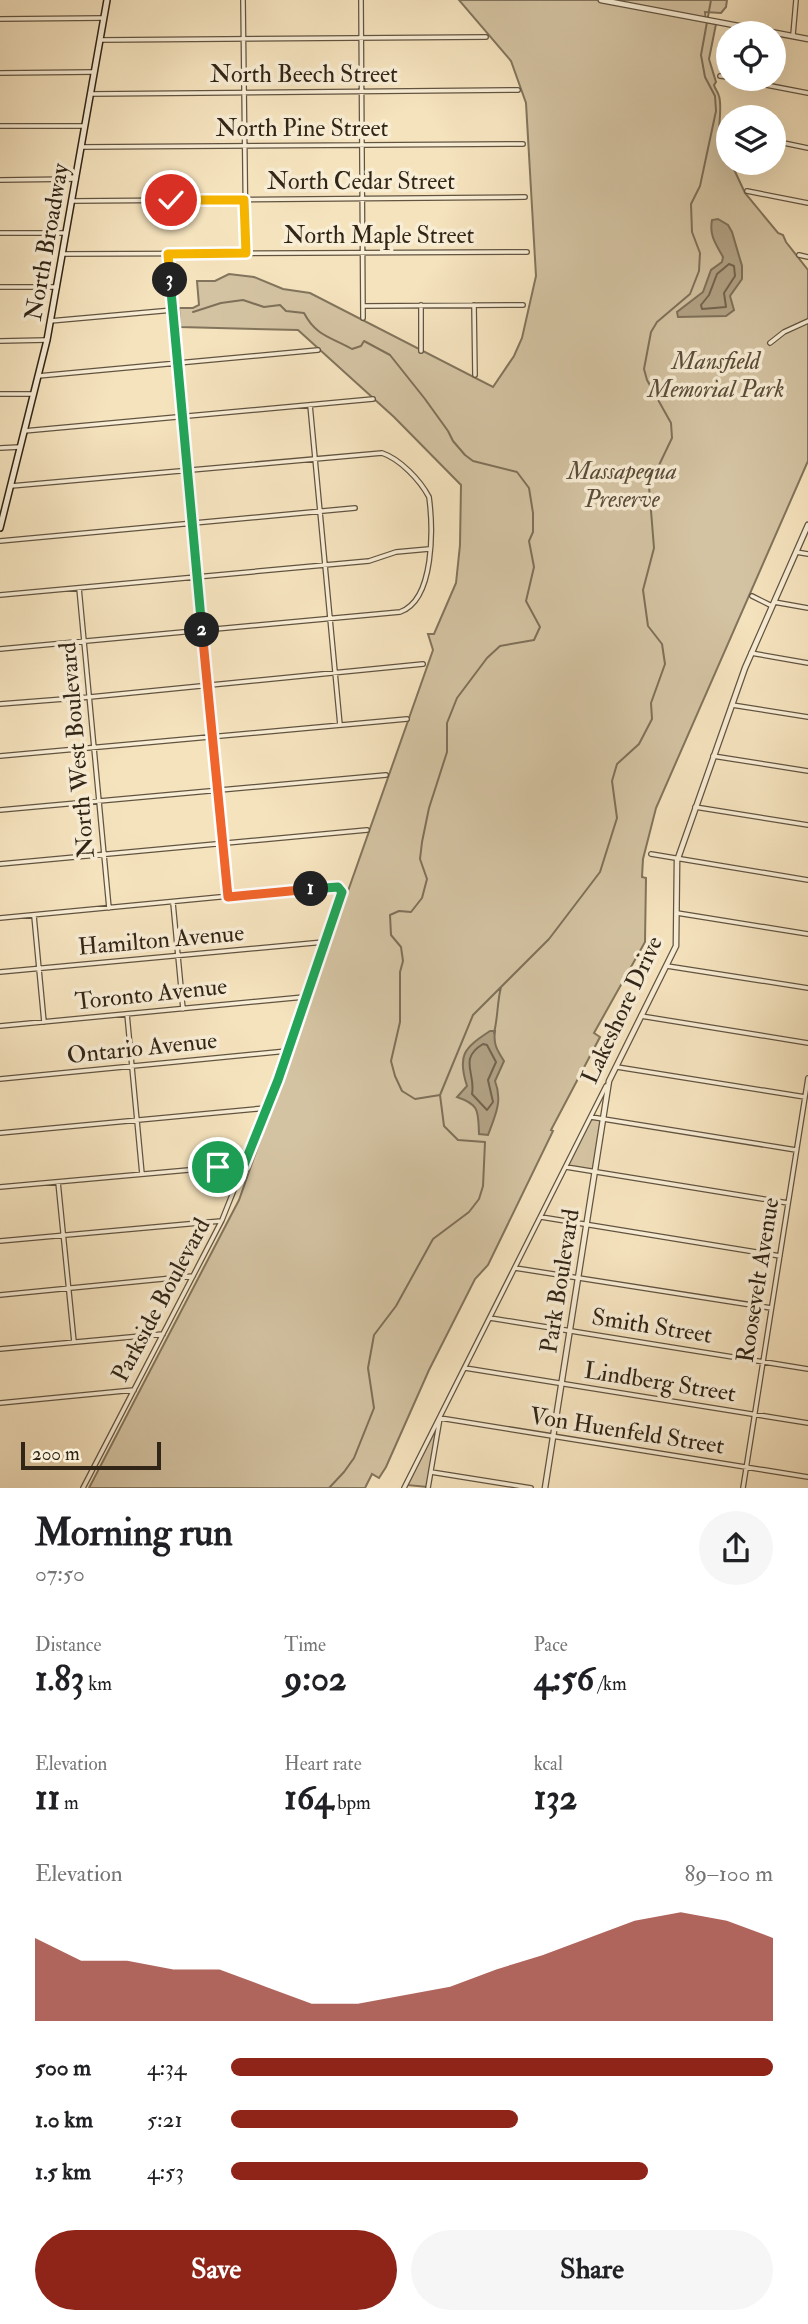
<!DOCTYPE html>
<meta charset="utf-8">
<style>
:root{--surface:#fff;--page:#f6f6f6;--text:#202124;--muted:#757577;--accent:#8f2418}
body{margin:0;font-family:"IM FELL Double Pica",serif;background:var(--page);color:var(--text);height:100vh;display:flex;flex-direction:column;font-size:26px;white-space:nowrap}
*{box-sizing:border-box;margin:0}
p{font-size:23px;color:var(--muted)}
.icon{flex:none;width:38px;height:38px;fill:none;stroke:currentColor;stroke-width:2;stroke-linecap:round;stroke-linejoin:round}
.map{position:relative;height:1488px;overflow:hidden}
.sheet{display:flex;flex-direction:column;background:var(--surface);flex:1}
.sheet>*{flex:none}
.controls{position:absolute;left:716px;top:21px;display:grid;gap:14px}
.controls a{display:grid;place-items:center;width:70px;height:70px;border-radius:50%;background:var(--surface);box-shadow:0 7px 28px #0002;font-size:35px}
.scale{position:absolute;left:21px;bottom:18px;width:140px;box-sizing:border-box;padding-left:7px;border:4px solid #312517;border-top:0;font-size:19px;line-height:24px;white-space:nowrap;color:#312517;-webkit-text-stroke:5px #f8edd5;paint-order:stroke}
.pin{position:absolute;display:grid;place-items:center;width:60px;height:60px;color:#fff;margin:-30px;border:4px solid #fff;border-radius:50%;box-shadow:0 2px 7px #0007}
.km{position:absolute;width:35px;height:35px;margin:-18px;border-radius:50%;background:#222;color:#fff;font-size:19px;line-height:35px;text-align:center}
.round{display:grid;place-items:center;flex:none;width:74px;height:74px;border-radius:37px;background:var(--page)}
.overview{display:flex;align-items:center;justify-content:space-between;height:119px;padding:0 35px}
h1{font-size:38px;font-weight:800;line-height:52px}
.metrics{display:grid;grid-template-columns:repeat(3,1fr);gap:10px;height:119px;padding:7px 35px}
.metrics div{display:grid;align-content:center}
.metrics b{font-size:35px;font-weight:800}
.metrics small{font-size:19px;font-weight:400}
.metrics p{font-size:19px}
.chart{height:196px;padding:14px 35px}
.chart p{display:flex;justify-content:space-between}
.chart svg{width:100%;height:126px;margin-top:7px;fill:var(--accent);opacity:.7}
.primary-button{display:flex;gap:14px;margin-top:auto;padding:14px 35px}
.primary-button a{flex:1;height:80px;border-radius:42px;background:var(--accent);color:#fff;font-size:28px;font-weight:800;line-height:80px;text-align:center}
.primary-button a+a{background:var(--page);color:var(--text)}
ul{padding:0 35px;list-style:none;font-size:23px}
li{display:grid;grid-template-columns:112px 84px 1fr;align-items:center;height:52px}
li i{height:18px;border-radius:9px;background:var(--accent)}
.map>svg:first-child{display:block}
.green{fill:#d4c3a2;stroke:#82745c;stroke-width:2}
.water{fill:#b2a285;stroke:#7e7059;stroke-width:2}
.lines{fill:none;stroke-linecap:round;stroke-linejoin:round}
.shore{stroke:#72644e;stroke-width:2}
.stream{stroke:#7e7059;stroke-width:2}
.minor-casing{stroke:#625441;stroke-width:6}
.tertiary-casing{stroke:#625441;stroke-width:7}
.secondary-casing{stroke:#312517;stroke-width:8}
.minor{stroke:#f8edd5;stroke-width:3.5}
.tertiary{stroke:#f8edd5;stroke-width:4.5}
.secondary{stroke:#f8edd5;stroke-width:5}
.split-1-casing{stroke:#fff;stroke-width:14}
.split-2-casing{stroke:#fff;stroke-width:14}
.split-3-casing{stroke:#fff;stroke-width:14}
.split-4-casing{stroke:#fff;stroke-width:14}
.split-1{stroke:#22a559;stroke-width:9}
.split-2{stroke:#f0652b;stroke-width:9}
.split-3{stroke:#22a559;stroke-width:9}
.split-4{stroke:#f5b400;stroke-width:9}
.labels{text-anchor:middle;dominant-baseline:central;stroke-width:7;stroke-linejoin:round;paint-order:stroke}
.street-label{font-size:24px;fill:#312517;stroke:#f8edd5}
.park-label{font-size:24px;font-style:italic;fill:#5a4c3a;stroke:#f8edd5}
</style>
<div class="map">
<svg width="808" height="1488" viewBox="0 0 808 1488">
<rect width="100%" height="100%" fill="#f5e3be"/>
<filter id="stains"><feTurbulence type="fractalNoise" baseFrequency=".00286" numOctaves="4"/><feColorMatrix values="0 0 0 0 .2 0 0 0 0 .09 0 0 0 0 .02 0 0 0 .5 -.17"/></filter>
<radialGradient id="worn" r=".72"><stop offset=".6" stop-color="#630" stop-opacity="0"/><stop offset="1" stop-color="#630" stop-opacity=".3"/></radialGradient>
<path class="green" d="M459 0H727L726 7 721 13 705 12 706 22 716 24 709 59 716 82 714 85C715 89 718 92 719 96 725 116 708 154 732 165L745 193 778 233 783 235 786 242 808 270V461L656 808 643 859 642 877 646 878 645 942 594 1033 600 1037 551 1130 553 1131 488 1265 475 1279 429 1370 386 1467 379 1478 372 1474 365 1488H89L239 1200 433 650 428 634H434L456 583 460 545 461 485 394 417 298 330 180 327 179 308H193L199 305 197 281H215L229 274 254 277 283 289 310 293 493 387 514 356 522 338 536 276 526 103 511 61Z
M591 1117 603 1119 595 1172 566 1167Z
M440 1418 428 1487 406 1485Z"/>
<path class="water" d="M718 219 728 225 732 232 742 266V279L730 296 734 310 726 316 678 317 677 312 703 292 711 270 722 262 723 257C716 244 709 236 712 220Z
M490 1031H495C493 1044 497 1050 504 1061L495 1081C503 1101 495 1116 488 1135L479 1134C478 1111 480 1105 457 1097L467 1086C457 1055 464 1048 490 1031Z"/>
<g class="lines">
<path class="shore" d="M729 264 734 266 735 276 724 293 726 307 702 309 701 305 709 295 717 274Z
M483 1044 487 1045 496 1062 488 1080 493 1102 487 1110 472 1094C476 1073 458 1059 483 1044Z"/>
<path class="stream" d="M193 312 221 303 243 300 264 307 280 305 286 311 304 313C316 336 331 337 352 349L361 346 364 341 390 355 425 399 448 431 453 441 465 455 473 461 517 472 529 488 533 513V532L529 541 534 567 526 601 540 627 534 640 500 646 487 658 457 698 447 723V752L429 808 422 842 420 859 427 879 422 898 411 912 399 911 390 915 391 935 401 947 403 961 400 972V1022L391 1061 395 1076 402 1091 415 1099 440 1095
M494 1033C498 1017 497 1003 501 987
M329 1488 344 1472 354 1458 374 1408 368 1368 374 1335 396 1306 433 1239 469 1212 479 1199 483 1186 485 1142 458 1140 444 1126 440 1095 473 1015 549 939 600 872 617 818 612 781 617 764 639 744 652 719 651 703 665 664 662 644 648 626 643 590 654 548 649 486 672 438 671 423 647 380 644 369 651 332 657 322 690 294 699 271 700 253 692 232 691 204 700 186 716 111 715 96 705 77 701 55 711 0"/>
<g class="minor-casing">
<path id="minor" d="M243 0 246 253
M361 0 363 318
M0 19 103 18
M793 35 796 0
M100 40 486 37
M0 73 94 72
M720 76 728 77
M735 79 808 93
M90 94 518 90
M0 126H85
M723 132H728
M774 141 808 148
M81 147 523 144
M0 180 76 179
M747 191 808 203
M72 201 525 197
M0 233H66
M62 254 527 252
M168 254 228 897
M799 255 808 257
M0 287H57
M421 305V351
M474 305 475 375
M363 306 523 305
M50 321 173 310
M0 341 47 340
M770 343 784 332 808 321
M38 376 318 350
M0 394H33
M310 405 340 725
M24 431 373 399
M0 448 20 447
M0 541 355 508
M796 552 808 554
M79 588 109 908
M0 595 369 561 396 552 429 549
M752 596 772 606
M774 602 808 608
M0 649 400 612C435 600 433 527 429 497 420 480 400 459 382 453L11 486
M751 653 808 663
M0 704 90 697 423 664
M732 705 808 717
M0 756 407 719
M713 756 808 771
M695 807 808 825
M0 810 386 775
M651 854 808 880
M0 864 367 830
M173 903 183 1009
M677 913 808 934
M34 916 44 1022
M0 918 335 886 341 888 342 892 278 1080 222 1220 83 1488
M667 966 808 988
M0 972 324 942
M127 1014 142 1174
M641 1016 808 1043
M0 1026 304 997
M617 1067 805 1097
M0 1079 287 1051
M591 1117 796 1150
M0 1133 266 1108
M566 1167 788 1203
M58 1182 74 1342
M0 1187 244 1165
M541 1217 780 1256
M0 1241 221 1221
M515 1268 771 1308
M0 1295 193 1276
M490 1318 808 1369
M0 1349 163 1334
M465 1368 808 1423
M0 1403 134 1390
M431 1472 531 1488
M404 1488 606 1086
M428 1488 440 1418 808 1477
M743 1488 808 1078"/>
</g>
<g class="tertiary-casing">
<path id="tertiary" d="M601 0 808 39
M545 1488 609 1081 676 946 677 861 745 668 808 525"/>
</g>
<g class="secondary-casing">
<path id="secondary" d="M0 528 47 340 107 0"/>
</g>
<use href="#minor" class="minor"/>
<use href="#tertiary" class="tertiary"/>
<use href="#secondary" class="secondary"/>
</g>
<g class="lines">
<g class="split-1-casing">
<path id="split-1" d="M218 1167 244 1165 278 1080 342 892 338 887 311 889"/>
</g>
<g class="split-2-casing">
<path id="split-2" d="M202 630 228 897 311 889"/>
</g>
<g class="split-3-casing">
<path id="split-3" d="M170 280 202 630"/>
</g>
<g class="split-4-casing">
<path id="split-4" d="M170 280 168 254 246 253 244 200H171"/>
</g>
<use href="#split-1" class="split-1"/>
<use href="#split-2" class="split-2"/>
<use href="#split-3" class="split-3"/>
<use href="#split-4" class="split-4"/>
</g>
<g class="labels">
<g class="street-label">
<text x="304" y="74">North Beech Street</text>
<text x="302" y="128">North Pine Street</text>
<text x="361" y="181">North Cedar Street</text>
<text x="379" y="235">North Maple Street</text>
<text transform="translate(47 242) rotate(-80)">North Broadway</text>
<text transform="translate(77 750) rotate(-95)">North West Boulevard</text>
<text transform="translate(161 940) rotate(-5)">Hamilton Avenue</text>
<text transform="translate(151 994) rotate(-6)">Toronto Avenue</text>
<text transform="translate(622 1010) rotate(-65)">Lakeshore Drive</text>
<text transform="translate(142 1048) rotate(-6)">Ontario Avenue</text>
<text transform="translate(758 1280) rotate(-81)">Roosevelt Avenue</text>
<text transform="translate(560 1281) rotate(-81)">Park Boulevard</text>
<text transform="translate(161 1300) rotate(-62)">Parkside Boulevard</text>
<text transform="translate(652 1326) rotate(9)">Smith Street</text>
<text transform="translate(660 1382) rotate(9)">Lindberg Street</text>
<text transform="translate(627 1431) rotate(9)">Von Huenfeld Street</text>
</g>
<g class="park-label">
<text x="716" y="361">Mansfield<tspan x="716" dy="28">Memorial Park</tspan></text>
<text x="622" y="471">Massapequa<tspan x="622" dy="28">Preserve</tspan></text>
</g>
</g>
<rect width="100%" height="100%" filter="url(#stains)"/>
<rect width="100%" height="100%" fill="url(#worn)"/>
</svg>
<div class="controls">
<a><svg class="icon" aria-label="locate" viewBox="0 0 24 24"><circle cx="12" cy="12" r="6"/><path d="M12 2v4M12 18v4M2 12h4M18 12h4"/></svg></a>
<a><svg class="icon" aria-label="layers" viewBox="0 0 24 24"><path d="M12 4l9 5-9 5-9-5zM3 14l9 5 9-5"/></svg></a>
</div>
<div class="scale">200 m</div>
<div class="pin" style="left:218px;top:1167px;background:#1e9e55"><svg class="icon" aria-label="arrive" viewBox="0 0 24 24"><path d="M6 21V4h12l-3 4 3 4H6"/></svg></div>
<div class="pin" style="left:171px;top:200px;background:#d93025"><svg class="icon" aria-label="check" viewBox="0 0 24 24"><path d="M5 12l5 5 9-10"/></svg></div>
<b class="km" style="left:311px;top:889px">1</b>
<b class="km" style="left:202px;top:630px">2</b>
<b class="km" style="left:170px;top:280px">3</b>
</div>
<section class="sheet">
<div class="overview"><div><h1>Morning run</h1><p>07:50</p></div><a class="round"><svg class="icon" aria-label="share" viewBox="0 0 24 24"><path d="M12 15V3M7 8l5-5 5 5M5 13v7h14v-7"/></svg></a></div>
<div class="metrics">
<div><p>Distance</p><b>1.83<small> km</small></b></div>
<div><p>Time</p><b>9:02</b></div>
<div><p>Pace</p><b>4:56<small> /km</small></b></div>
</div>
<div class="metrics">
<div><p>Elevation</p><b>11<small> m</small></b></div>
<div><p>Heart rate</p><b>164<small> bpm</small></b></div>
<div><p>kcal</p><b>132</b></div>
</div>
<div class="chart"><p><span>Elevation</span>89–100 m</p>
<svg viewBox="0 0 160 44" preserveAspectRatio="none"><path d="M0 44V15L10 23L20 23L30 26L40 26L50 32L60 38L70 38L80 35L90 32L100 26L110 21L120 15L130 9L140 6L150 9L160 15V44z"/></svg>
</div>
<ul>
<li><b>500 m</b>4:34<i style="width:100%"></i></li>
<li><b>1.0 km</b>5:21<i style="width:53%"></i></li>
<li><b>1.5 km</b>4:53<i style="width:77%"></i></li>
</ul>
<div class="primary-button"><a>Save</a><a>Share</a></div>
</section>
